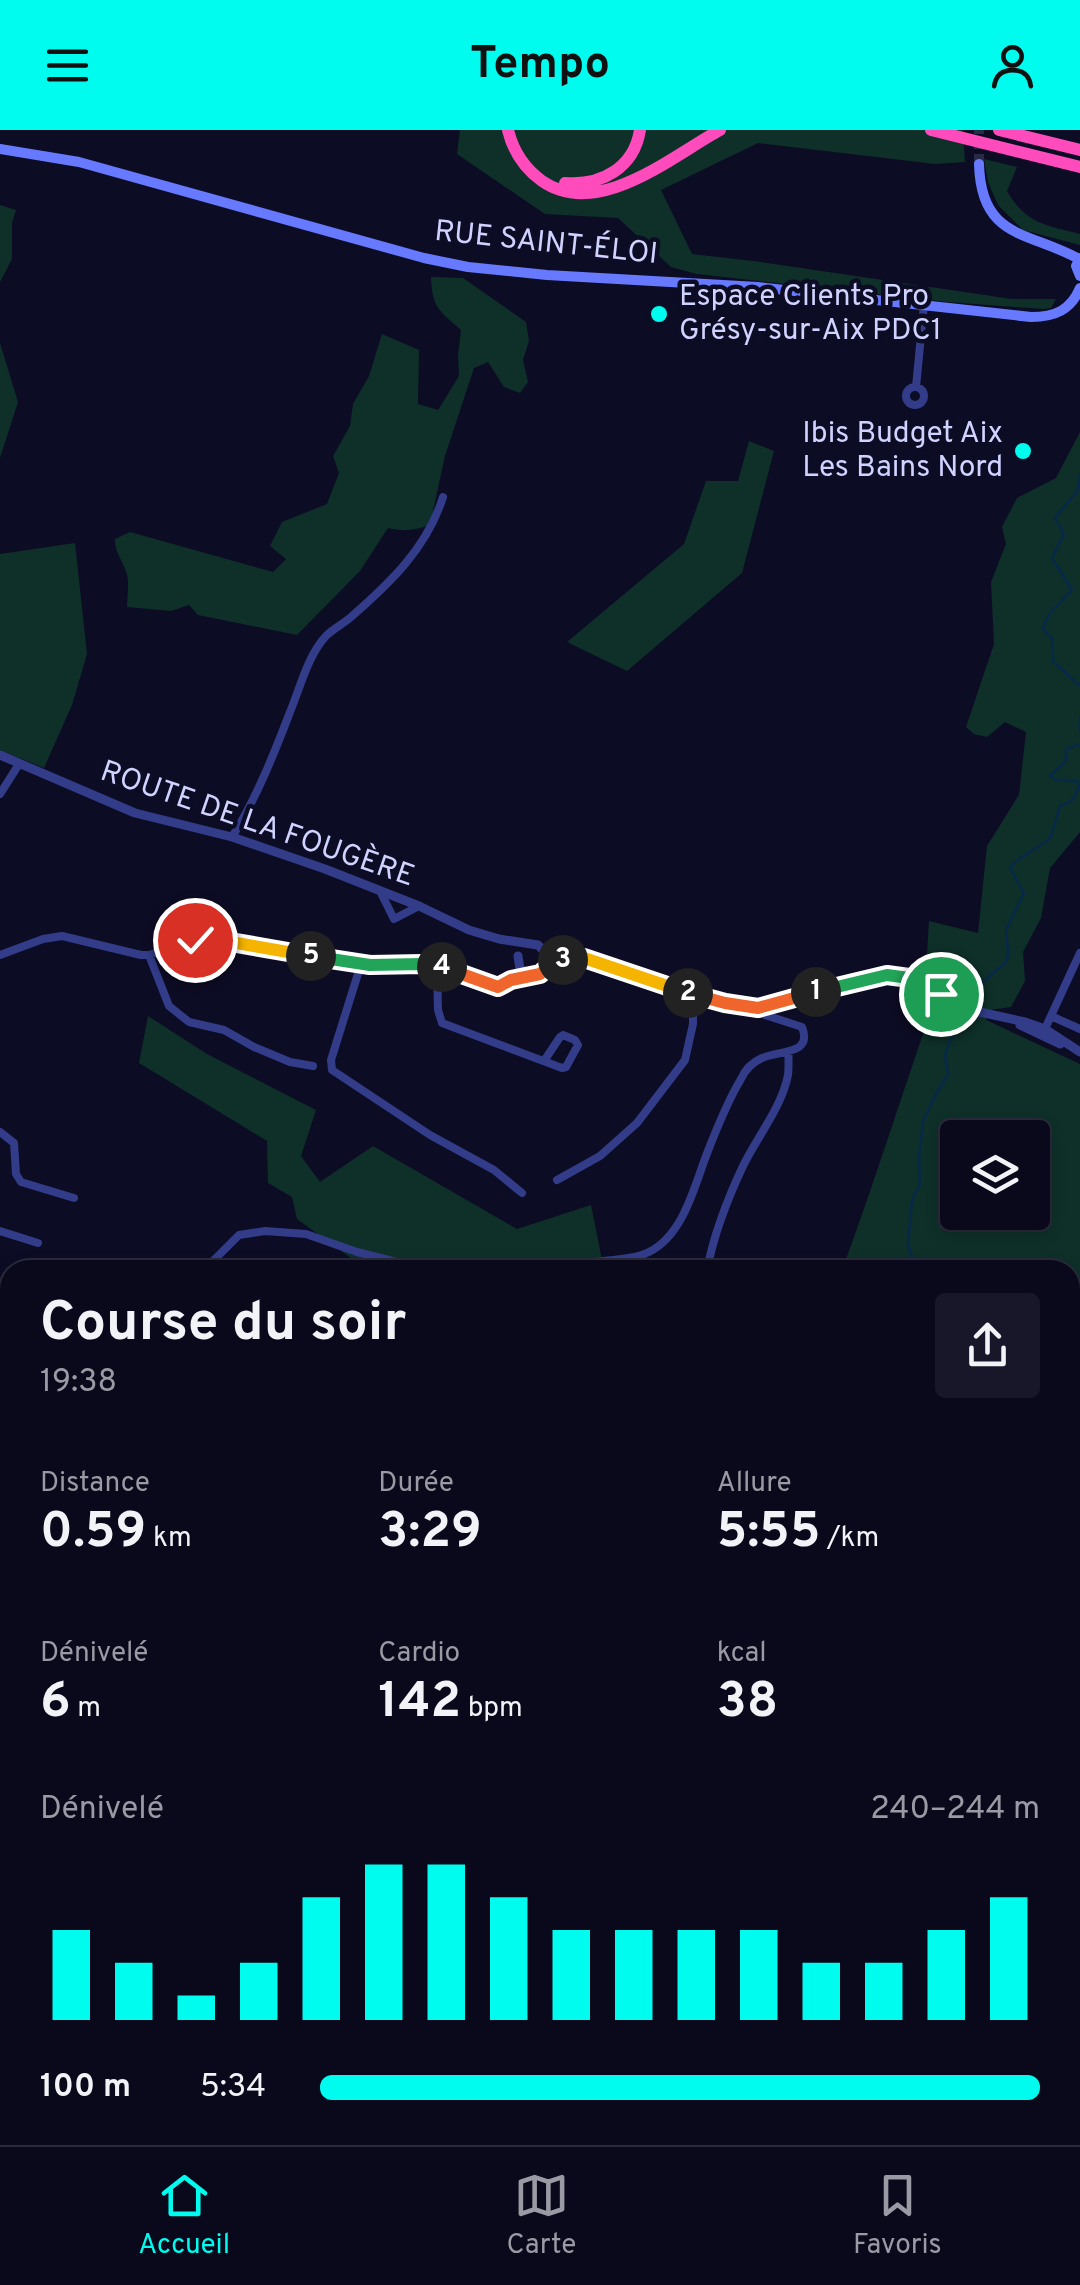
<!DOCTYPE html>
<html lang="fr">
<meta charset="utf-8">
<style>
:root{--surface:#0a091c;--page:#181729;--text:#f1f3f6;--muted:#999aa3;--line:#2a2a3b;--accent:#00fbef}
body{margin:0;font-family:Overpass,sans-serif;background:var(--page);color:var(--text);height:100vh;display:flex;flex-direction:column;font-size:38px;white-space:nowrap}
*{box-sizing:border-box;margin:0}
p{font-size:32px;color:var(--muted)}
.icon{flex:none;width:55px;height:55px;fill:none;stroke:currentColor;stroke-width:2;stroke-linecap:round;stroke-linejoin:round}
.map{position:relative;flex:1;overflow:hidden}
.sheet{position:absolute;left:0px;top:1130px;width:1080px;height:885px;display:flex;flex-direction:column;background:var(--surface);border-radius:30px 30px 0 0;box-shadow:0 5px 15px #0003,0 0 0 2px var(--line)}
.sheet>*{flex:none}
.buttons{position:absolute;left:940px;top:990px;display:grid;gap:20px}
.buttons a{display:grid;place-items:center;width:110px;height:110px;border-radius:10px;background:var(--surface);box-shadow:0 5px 15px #0003,0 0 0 2px var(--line);font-size:50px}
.pin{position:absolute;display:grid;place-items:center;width:85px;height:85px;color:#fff;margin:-42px;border:5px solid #fff;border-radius:50%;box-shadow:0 2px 10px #0007}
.km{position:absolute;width:50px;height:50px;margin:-25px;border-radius:50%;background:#222;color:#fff;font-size:28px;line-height:50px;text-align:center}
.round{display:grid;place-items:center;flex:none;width:105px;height:105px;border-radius:10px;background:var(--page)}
.overview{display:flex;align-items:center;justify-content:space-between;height:170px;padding:0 40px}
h1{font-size:55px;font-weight:700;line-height:75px}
.metrics{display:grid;grid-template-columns:repeat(3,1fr);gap:15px;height:170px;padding:10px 40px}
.metrics div{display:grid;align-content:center}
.metrics b{font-size:50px;font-weight:700}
.metrics small{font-size:28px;font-weight:400}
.metrics p{font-size:28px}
.chart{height:280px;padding:20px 40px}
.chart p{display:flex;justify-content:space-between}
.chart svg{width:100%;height:180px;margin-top:10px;stroke:var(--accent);stroke-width:6}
ul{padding:0 40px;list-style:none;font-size:32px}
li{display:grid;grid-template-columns:160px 120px 1fr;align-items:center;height:75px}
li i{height:25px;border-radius:12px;background:var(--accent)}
header{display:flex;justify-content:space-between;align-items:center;height:130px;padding:0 40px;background:var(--accent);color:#111;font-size:45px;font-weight:700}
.dock{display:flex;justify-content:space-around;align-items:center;height:140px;border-top:2px solid var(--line);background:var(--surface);font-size:28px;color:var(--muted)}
.dock a{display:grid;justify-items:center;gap:5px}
.dock .active{color:var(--accent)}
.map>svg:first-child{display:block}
.green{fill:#0e3029;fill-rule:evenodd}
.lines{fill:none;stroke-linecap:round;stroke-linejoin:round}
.stream{stroke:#072949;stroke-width:2.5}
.secondary-tunnel{stroke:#2a2a46;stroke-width:10;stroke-dasharray:10 5;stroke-linecap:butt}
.minor{stroke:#323c89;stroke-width:8}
.tertiary{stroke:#323c89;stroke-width:9}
.secondary{stroke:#677aff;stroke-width:10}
.motorway{stroke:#ff4bbc;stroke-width:12}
.split-1-casing{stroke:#fff;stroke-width:20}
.split-2-casing{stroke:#fff;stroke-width:20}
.split-3-casing{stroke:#fff;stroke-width:20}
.split-4-casing{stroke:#fff;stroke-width:20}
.split-5-casing{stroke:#fff;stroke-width:20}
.split-6-casing{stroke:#fff;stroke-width:20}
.split-1{stroke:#22a559;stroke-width:12}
.split-2{stroke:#f0652b;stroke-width:12}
.split-3{stroke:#f5b400;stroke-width:12}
.split-4{stroke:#f0652b;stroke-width:12}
.split-5{stroke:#22a559;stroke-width:12}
.split-6{stroke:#f5b400;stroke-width:12}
.poi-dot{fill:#00fbef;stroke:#0d0c25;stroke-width:4}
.labels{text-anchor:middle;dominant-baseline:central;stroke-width:9;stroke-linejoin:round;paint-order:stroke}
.street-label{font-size:30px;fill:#d0d2ff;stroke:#0d0c25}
.poi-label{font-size:30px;fill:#d0d2ff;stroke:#0d0c25;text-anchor:start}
</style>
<header><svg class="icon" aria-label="menu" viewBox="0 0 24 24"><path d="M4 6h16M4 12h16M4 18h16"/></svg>Tempo<svg class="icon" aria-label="person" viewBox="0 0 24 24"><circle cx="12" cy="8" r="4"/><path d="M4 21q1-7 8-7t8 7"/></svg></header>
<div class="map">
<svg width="1080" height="2015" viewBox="0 0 1080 2015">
<rect width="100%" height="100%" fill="#0d0c25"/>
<path class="green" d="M460 0H963L965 32 935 34 758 13 661 60 692 124 753 131 1012 169H1056L1051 178 1043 179 948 172 697 144 671 137 618 88 545 84 457 24Z
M984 29 1017 37 1007 61C1026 94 1045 95 1080 104V115L1023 100 998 75 988 52Z
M0 75 16 80 12 93V129L0 152Z
M431 147 463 148 526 192 529 211 523 230 528 252 520 263 504 257 488 232 474 238 445 326 430 395C415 400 403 402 388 398L360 441 297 505 198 485 189 475 171 481 127 477C127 466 130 451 126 442 122 429 115 423 115 409L130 402 273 442 286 429 270 416 282 392 327 374 339 343 333 326 350 296 353 274 369 246 382 204 419 220 418 274 438 280 459 246 458 226 461 200C439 181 432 177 431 147Z
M0 213 18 272 0 328Z
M1080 302V702L1050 738 1041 788 1023 822 1025 851 1011 877 990 880 986 890 1080 934V1426L1070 1438V1140H842C877 1046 906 950 940 856L926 842 929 791 978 803 987 716 1019 665 1026 602 1005 592 987 607 974 604 966 597 994 514 991 452 1006 414 1002 397 1017 368 1056 348ZM958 1008H1032V1082H958Z
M749 311 774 321 742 443 627 541 567 512 684 414 706 351H738Z
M75 413 87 524 72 575 44 638 0 620V424Z
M148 886 207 924 316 980 301 1026 320 1052 373 1016 517 1099 591 1075 604 1140H361L352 1129 297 1089 292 1067 268 1053 267 1011 139 933Z
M1070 1500 1080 1514V1570H1070Z
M1080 1600V1939L1070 1936V1602Z
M0 1792 10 1801V1845L0 1857Z
M0 1885 10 1893V2005H250L260 2015H0Z
M448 2005H499L493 2015H456Z
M510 2005H1051L1044 2015H511Z"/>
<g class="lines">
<path class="stream" d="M1080 344 1078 360 1055 388 1064 404 1052 428 1072 460 1049 484 1043 498 1052 509 1053 531 1080 556
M1080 587V601
M974 870 983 852 1007 831 1008 821 1006 800 1024 763 1010 738 1015 732 1050 709 1060 676C1072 672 1075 668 1079 655L1076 651 1057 650 1050 646 1066 631V619L1080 614
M911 1140 913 1129 908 1116 912 1070 920 1054 919 1028 923 991 937 962 949 943C938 919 955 905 967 885
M485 2005V2015"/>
<path class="secondary-tunnel" d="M979 34V0"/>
<path class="minor" d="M906 266a9 9 0 1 1 18 0a9 9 0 1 1-18 0Z
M916 257 924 174
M0 664 19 634
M232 707C256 669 274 624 290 582 300 558 308 525 326 506 333 499 343 494 351 487 390 453 427 418 443 367
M380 761 394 789 419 776
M0 825 43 809 62 806 141 825H149L195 810 211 809 370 835 437 836 491 856C503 857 519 848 532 846
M149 825 169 876 189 892 224 900 254 917 290 932 313 936
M361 834 331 930 332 940 430 1005 494 1040 522 1063
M437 836 438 880 442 893 562 938 566 937 578 915 575 910 563 905 560 907 544 931
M1051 886 1080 899
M1044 901 1080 823
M0 1002 14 1013 16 1044 21 1052 74 1068
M557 1050 600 1026 637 993 685 930 693 894V865
M0 1101 38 1113
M204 1140 239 1105 265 1101 306 1104 357 1122 428 1140
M552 1140C567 1137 582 1134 597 1132 613 1129 634 1130 649 1122 683 1105 694 1058 706 1026 716 1000 727 972 741 949 745 940 753 932 762 928 780 920 813 925 802 897L765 885 758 878
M707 1140C714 1103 727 1070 743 1036 757 1007 782 977 788 945 789 937 788 929 789 921
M0 1156 5 1172
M1070 2005 1076 1973 1080 1966
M542 2015 552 2005
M1064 2015 1070 2005"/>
<path class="tertiary" d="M0 625 135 683 232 707 325 739 419 776 469 800 499 809 538 815 548 825 547 838
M546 821 583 828 693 865 749 879 758 878C795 866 873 841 909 847L975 881 1025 892 1045 899 1080 922
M518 826 520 839 532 846C541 844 560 832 570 827
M1020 895 1060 914
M0 1409 10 1412"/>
<path class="secondary" d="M0 19 79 32 424 128 468 137 547 145 758 157 1031 187C1055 187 1071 180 1080 158
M979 34C981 109 1028 101 1079 129
M1080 128 1076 136 1080 146
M1070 1607 1080 1603
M665 2005 668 2015"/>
<path class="motorway" d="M508 0C513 21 524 38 542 51 598 90 672 26 720 0
M931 0 1080 37
M999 0 1080 20
M565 53C601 56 634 38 640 0"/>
</g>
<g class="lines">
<g class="split-1-casing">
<path id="split-1" d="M816 862 887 845 909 848 941 864"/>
</g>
<g class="split-2-casing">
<path id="split-2" d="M688 863 725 873 758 878 816 862"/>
</g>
<g class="split-3-casing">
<path id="split-3" d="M563 830 570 827 584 828 688 863"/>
</g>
<g class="split-4-casing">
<path id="split-4" d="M442 837 498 857 511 850 540 844 547 838 563 830"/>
</g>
<g class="split-5-casing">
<path id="split-5" d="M311 826 370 835 423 834 442 837"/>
</g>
<g class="split-6-casing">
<path id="split-6" d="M195 810H219L311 826"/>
</g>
<use href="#split-1" class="split-1"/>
<use href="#split-2" class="split-2"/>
<use href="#split-3" class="split-3"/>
<use href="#split-4" class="split-4"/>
<use href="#split-5" class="split-5"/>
<use href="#split-6" class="split-6"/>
</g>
<g class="poi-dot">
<circle cx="659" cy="184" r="10"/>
<circle cx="1023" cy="321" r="10"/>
</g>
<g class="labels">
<g class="street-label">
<text transform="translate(546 114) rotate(6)">RUE SAINT-ÉLOI</text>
<text transform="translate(257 695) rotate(19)">ROUTE DE LA FOUGÈRE</text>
</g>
<g class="poi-label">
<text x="679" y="167">Espace Clients Pro<tspan x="679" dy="34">Grésy-sur-Aix PDC1</tspan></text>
<text x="1003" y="304" text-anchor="end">Ibis Budget Aix<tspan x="1003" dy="34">Les Bains Nord</tspan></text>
</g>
</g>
</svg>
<div class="buttons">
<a><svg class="icon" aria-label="layers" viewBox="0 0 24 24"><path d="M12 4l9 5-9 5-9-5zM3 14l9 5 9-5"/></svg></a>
</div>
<div class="pin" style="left:941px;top:864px;background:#1e9e55"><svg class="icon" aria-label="arrive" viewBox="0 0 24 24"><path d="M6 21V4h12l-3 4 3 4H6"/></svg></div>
<div class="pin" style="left:195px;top:810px;background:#d93025"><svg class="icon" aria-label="check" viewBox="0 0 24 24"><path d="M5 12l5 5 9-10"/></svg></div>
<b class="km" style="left:816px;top:862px">1</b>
<b class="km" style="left:688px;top:863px">2</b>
<b class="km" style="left:563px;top:830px">3</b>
<b class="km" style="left:442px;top:837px">4</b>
<b class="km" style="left:311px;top:826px">5</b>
<section class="sheet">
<div class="overview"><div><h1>Course du soir</h1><p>19:38</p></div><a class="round"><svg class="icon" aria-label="share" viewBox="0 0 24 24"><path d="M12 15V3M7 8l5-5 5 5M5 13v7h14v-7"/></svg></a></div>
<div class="metrics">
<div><p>Distance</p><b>0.59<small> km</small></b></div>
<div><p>Durée</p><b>3:29</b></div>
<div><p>Allure</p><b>5:55<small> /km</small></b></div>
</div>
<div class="metrics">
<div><p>Dénivelé</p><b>6<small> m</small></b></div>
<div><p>Cardio</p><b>142<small> bpm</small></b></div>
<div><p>kcal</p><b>38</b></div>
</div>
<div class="chart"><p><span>Dénivelé</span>240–244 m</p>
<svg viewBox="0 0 160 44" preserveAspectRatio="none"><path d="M5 44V22M15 44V30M25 44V38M35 44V30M45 44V14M55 44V6M65 44V6M75 44V14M85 44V22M95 44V22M105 44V22M115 44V22M125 44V30M135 44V30M145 44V22M155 44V14"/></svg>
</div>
<ul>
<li><b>100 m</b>5:34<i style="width:100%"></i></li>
</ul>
</section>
</div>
<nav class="dock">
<a class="active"><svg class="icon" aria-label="home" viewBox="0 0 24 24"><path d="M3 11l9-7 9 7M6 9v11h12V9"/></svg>Accueil</a>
<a><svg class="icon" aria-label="map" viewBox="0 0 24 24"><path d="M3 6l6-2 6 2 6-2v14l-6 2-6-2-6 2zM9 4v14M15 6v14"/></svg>Carte</a>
<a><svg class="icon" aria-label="saved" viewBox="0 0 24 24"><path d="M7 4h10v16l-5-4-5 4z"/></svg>Favoris</a>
</nav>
